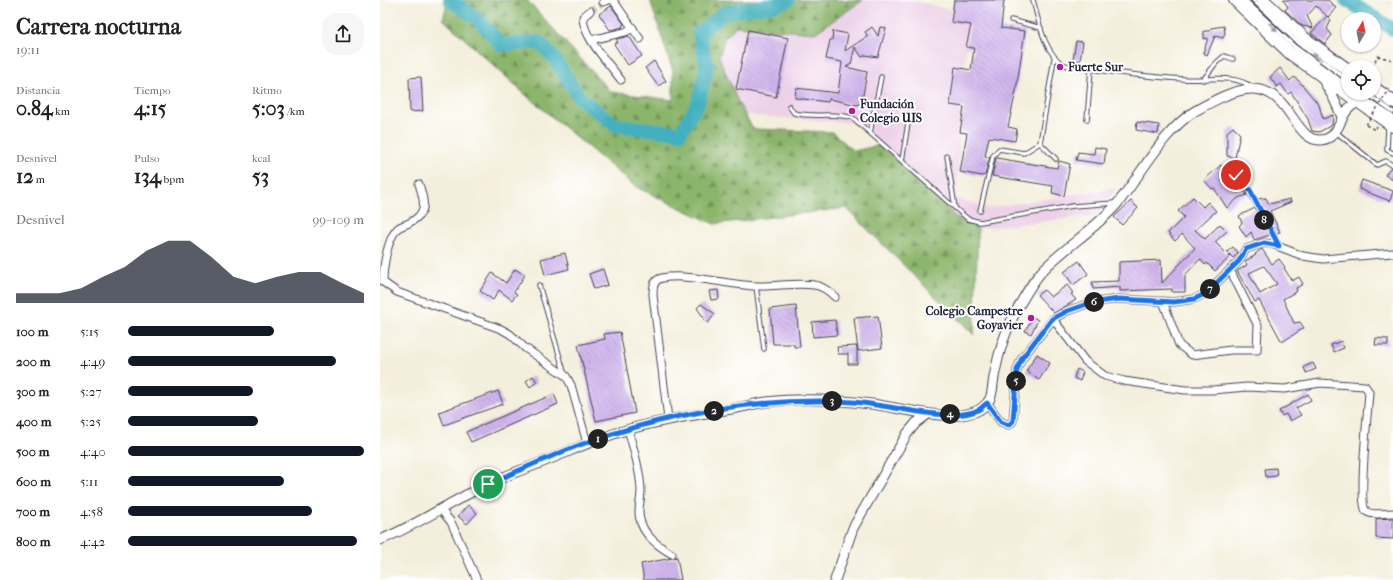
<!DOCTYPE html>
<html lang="es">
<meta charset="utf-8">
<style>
:root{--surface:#fff;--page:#f6f6f6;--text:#222;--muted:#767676;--accent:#111827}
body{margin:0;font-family:"IM FELL French Canon",serif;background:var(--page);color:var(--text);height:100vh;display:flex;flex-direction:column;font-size:15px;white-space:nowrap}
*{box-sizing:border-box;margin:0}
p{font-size:13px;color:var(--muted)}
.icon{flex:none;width:22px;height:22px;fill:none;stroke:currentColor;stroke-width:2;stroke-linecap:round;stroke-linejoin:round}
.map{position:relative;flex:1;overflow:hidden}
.drawer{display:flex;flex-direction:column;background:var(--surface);width:380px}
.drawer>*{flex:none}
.needle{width:26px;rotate:10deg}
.tools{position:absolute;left:961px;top:12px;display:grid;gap:8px}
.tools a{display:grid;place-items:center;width:40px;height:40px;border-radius:50%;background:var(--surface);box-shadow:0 1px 3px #0004;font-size:20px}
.pin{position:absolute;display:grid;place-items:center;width:34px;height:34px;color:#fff;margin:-17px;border:2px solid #fff;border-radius:50%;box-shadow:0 1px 4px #0007}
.km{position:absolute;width:20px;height:20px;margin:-10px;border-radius:50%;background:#222;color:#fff;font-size:11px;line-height:20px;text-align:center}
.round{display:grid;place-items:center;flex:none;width:42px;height:42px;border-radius:16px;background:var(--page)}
.summary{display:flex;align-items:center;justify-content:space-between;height:68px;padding:0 16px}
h1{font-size:22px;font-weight:800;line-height:30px}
.metrics{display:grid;grid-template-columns:repeat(3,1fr);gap:6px;height:68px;padding:4px 16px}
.metrics div{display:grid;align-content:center}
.metrics b{font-size:20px;font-weight:800}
.metrics small{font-size:11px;font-weight:400}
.metrics p{font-size:11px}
.chart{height:112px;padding:8px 16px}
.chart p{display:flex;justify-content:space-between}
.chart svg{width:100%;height:72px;margin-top:4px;fill:var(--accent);opacity:.7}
ul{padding:0 16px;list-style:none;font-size:13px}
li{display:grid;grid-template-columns:64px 48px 1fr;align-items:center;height:30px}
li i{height:10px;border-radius:5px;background:var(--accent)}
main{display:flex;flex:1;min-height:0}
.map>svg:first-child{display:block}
.built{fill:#edd1e9}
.forest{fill:url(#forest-firs);stroke:#576c54}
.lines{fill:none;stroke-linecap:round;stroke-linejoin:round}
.river{stroke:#42b0be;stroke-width:14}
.building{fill:url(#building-back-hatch);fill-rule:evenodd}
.minor-tunnel{stroke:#cac6bc;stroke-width:7;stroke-dasharray:7 3.5;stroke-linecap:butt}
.service-casing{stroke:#424153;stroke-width:5.5}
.minor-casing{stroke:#424153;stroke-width:9}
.tertiary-casing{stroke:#424153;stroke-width:11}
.trunk-casing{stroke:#424153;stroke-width:14}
.path{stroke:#424153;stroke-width:1.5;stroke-dasharray:3 3;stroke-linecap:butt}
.service{stroke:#fff;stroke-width:3.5}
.minor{stroke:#fff;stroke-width:7}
.tertiary{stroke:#fff;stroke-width:9}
.trunk{stroke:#fff;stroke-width:12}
.path-bridge{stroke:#424153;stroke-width:1.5;stroke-dasharray:3 3;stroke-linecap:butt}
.oneway{fill:#9c9ca7}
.route-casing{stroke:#fff;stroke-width:8}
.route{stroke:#1a73e8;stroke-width:5}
.poi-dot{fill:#b5179e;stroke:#fff;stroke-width:1.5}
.labels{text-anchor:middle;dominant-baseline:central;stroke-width:4;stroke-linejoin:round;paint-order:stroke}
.poi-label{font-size:12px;font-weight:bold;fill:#22223b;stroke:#fff;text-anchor:start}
</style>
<main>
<section class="drawer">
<div class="summary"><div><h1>Carrera nocturna</h1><p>19:11</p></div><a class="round"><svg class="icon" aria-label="share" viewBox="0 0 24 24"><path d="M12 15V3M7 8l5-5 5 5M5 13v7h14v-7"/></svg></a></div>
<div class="metrics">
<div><p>Distancia</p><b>0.84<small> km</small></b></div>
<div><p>Tiempo</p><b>4:15</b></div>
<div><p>Ritmo</p><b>5:03<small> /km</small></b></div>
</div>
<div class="metrics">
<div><p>Desnivel</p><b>12<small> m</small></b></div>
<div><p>Pulso</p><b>134<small> bpm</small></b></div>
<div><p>kcal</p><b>53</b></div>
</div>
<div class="chart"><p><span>Desnivel</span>99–109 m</p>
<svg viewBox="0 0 160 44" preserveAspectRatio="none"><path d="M0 44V38L10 38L20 38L30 35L40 28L50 22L60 12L70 6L80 6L90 16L100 28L110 32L120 28L130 25L140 25L150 32L160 38V44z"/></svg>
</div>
<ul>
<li><b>100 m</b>5:15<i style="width:62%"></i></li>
<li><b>200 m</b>4:49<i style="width:88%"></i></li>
<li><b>300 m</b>5:27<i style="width:53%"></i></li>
<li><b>400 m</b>5:25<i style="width:55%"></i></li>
<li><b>500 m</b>4:40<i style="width:100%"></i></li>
<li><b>600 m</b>5:11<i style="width:66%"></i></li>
<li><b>700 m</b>4:58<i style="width:78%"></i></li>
<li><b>800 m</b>4:42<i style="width:97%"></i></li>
</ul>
</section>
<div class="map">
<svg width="1013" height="580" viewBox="0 0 1013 580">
<defs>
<pattern id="forest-firs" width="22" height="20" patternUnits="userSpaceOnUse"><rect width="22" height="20" fill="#8cb56c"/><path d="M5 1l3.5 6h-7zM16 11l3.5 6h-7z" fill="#72935a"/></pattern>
<pattern id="building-back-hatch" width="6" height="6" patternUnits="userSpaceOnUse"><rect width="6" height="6" fill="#d0b5ed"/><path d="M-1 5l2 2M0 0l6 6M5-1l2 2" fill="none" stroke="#b29bcc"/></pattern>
</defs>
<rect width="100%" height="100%" fill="#fff"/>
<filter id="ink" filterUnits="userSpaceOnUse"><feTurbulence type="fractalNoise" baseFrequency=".025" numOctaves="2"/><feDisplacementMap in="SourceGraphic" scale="8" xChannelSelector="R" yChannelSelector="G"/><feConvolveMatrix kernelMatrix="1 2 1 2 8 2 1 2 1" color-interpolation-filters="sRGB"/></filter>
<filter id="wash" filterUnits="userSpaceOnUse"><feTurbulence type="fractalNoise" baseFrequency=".012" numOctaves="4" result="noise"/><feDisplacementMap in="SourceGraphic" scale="16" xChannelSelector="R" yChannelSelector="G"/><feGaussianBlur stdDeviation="0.9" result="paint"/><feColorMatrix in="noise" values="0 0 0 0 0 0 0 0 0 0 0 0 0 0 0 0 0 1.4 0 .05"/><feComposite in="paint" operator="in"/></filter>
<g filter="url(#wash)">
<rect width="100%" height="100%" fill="#f4efdc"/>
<path class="built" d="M483 0H531L572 10 571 22H591L586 47 580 106V132L576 198 607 208 737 188 718 215 598 229 575 217 558 196 539 179 472 123 365 115 338 57 344 39 356 26 434 33Z"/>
<path class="forest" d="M68 0H147L231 92 293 100V72L270 0H483L435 33 356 26 344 39 339 57 359 104 373 129 452 132 474 151 500 145 558 196 575 217 598 229 594 335 466 208 334 224 256 187 148 97 63 19Z"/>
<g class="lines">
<path class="river" d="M70 0 98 19 121 45 159 42 174 58 200 98 235 125 300 133 318 103 327 67 319 33 345 12 393 5 408 0
M966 0 1013 29"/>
</g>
<g id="blocks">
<path class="building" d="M574 0H624L621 28 645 31 636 91 628 127 637 129 635 141 609 137 605 156 610 157 605 175 602 176 580 172 587 133 580 132 584 107 570 105 575 67 591 70 594 48 586 47 591 25 571 22Z
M903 0H948L956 8 948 17 936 6 927 16 933 28 922 26 905 10 908 7Z
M231 6 244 24 242 26 243 27 230 30 219 14Z
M947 16 951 20 947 29 952 35 945 44 931 33Z
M844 26 845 33 843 38 835 36 827 55 823 53 828 38 824 39V31H830L831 28Z
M492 27 498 36 500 27 506 28 498 57 485 55 482 57 475 47 471 64 466 67 487 72 482 101 478 105 449 99 448 102 415 98 416 88 458 93 462 62 446 59 450 40H452L453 31 468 34 465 51 488 36 485 32Z
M368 30 408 38 396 97 356 89Z
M249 36 262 56 248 65 234 44 238 42 236 39Z
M696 41 703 42 700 61 693 60Z
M274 61 286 81 278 86 265 68Z
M900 68 910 81 914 77 919 81 939 105 943 119 953 115 952 125 939 132 932 131 928 119 911 92 908 94 901 84 897 87 890 77Z
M41 77 43 111 30 112 29 78Z
M757 122 779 125 778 134 756 130Z
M853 127 860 134 855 158 847 156V132Z
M715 147 726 149 724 164 696 160 698 152 714 154Z
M616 158 677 168 679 161 690 164 684 196 672 193 673 186 612 176Z
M841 165 852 179 854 177 867 195 858 198 847 208 834 188 832 189 824 180Z
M1010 168H1013V180L1005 175Z
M982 180 1013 191 1010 201 979 189Z
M813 197 823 207 828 202 836 211 815 230 825 239 840 224 847 231 835 242 850 257 835 271 827 263 825 265 820 259 805 275V292H792V289L740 291V287L713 289 712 282 739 281V262L781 260 782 283 815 248 802 234 795 241 788 233 804 217 798 211Z
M886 198 889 204 910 199 911 202 890 211 900 232 896 233 877 199Z
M751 201 758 208 742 225 734 217Z
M875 208 890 235 874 240 871 232 866 237 859 226 862 223 859 216Z
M853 247 858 253 853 258 847 252Z
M882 249 892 264 899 259 905 267 904 268 912 281 919 277 923 284 916 288 917 291 903 299 914 323 920 322 924 328 902 342 879 300 875 302 857 271 867 265 865 261 876 255 875 254ZM884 266 897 284 880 294 869 273Z
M185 253 189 269 165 275 161 259Z
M699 261 708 274 693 285 684 272Z
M135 269 145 275 134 292 137 294 132 300 119 290 113 300 100 291 112 273 126 283Z
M223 269 228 285 214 289 209 274Z
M687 285 693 293 691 294 696 300 674 313 657 295 664 290 671 297Z
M338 290 339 299 331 300 329 291Z
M321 304 335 314 328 323 323 319 324 318 317 308Z
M416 306 420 347H414V344H393L390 309Z
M498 316 502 348 478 351 474 318Z
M653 317 658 320 651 334 645 331Z
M455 320 457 335 433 337 432 322Z
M240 332 255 413 216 421 198 345 225 339 224 334Z
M996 338 1008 339V345H995Z
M961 341 964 348 954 352 951 345Z
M477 346V364H468V354H458L457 347Z
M657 354 670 363 659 380 646 371Z
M933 363 936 369 926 373 924 367Z
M697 369 703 372 700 381 694 378Z
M153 376 157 382 150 387 146 381Z
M118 391 123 404 64 425 59 412Z
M174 394 178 404 91 442 86 432Z
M928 394 931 400 916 408 921 415 910 421 906 414 902 416 899 411Z
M896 468 897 476 886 477 885 469Z
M88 505 97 513 87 524 78 516Z
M1013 518V539L996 538V519Z
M297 557 301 580H264L261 564Z"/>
</g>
</g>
<g filter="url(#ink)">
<use href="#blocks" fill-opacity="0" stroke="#424153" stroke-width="1"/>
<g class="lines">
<path class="minor-tunnel" d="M210 11 223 2"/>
<g class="service-casing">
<path id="service" d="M653 0C659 22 664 53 684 65 723 71 763 77 803 79 826 81 852 73 872 87
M865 0 915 47 968 86
M873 0 918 43 968 80
M631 20 661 28
M823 80 836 63 844 56 853 59
M977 93 1013 117
M986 93 1013 112
M409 106 414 113C433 118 454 112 473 118L575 208 588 219 600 222 693 206 735 203
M707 120 711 69
M1008 127 1007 150 1013 153
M956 132 997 165 1006 161 1012 165
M490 133 501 77
M660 143 676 159
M567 156 575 208
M522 161 528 123
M856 175C874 196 886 222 899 246
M600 211 613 156 619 149 644 153 660 143 674 59
M159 285 185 375
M376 286 384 349"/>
</g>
<g class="minor-casing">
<path id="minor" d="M233 0 260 39
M223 2 229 0
M210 11 203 17C203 38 229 63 241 80
M211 40 245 32 253 28
M39 184C45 203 48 213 29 223 25 225 20 226 17 229 7 240 3 268 3 282L17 292 121 329 130 334 145 348 186 376 191 385 207 443
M783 301 799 345 812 355 851 350H877L878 326 850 270
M673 319 705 361 725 376 744 381 805 390H832L867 387 905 389 940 383 985 386 989 392C988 409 978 504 986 511 991 516 1006 513 1013 513
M607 403 621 422 629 425 633 421 637 370 642 358 673 319 687 311 710 303 739 299 794 302 814 299 825 294 859 261 866 249 884 243 892 244 923 256 943 259 1013 253
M288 419 273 295C273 288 273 280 282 278 307 273 349 285 376 286 395 287 415 282 434 285 443 286 449 291 455 297
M248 430C254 449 260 469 261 490 261 498 259 505 259 512 259 532 276 545 292 554
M61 510 71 522 97 580"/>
</g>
<g class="tertiary-casing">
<path id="tertiary" d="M942 78 953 97 962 117
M0 540C38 525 71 501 108 484 126 475 146 469 165 461 193 450 220 437 250 429 285 419 321 414 357 408 367 406 377 403 387 402 421 398 457 400 491 404 518 407 574 424 599 410 604 407 609 402 611 396 613 389 613 380 615 372 619 352 625 332 634 315 643 299 652 281 664 269 687 246 715 229 737 204 761 175 783 131 815 111 831 102 854 89 872 89 911 89 914 142 941 140 963 138 958 109 977 103
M455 580 473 528 527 434 536 423 548 414"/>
</g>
<g class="trunk-casing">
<path id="trunk" d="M855 0 910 53 1013 126
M883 0 924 38 968 70
M994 88 1013 102"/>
</g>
<path class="path" d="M993 67 997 56 1013 60
M986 125 995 130 997 126"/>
<use href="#service" class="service"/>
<use href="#minor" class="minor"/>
<use href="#tertiary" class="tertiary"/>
<use href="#trunk" class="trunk"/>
<path class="path-bridge" d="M986 125 1009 90"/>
</g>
<defs><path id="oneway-solid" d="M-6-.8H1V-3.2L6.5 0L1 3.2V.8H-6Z"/></defs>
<g class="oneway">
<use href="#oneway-solid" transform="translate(893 27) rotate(43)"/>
<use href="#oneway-solid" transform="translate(937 57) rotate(-144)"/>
</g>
</g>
<g class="lines" filter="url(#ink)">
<g class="route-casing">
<path id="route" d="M108 484C141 470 174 454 208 442 283 416 366 400 445 401 462 401 480 402 496 405 522 408 575 422 598 410 601 409 604 405 607 403L621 422 629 425 633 421 637 370 642 358 672 319 687 311 710 303 739 299 794 302 814 299 825 294 859 261 866 249 884 243 899 246 870 190 856 175"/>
</g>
<use href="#route" class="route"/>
</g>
<g class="poi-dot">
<circle cx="680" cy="67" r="4"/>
<circle cx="472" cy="111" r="4"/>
<circle cx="651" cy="318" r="4"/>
</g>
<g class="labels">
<g class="poi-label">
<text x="688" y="67">Fuerte Sur</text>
<text x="480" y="104">Fundación<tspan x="480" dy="14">Colegio UIS</tspan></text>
<text x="643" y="311" text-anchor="end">Colegio Campestre<tspan x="643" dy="14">Goyavier</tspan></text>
</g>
</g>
</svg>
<div class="tools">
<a><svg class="needle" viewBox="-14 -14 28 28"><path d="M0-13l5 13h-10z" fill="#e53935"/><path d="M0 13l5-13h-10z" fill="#767676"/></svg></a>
<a><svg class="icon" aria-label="locate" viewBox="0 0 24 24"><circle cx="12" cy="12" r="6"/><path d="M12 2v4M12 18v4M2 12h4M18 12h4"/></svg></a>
</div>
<div class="pin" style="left:108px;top:484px;background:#1e9e55"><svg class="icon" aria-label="arrive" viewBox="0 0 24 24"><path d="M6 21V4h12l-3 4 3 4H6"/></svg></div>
<div class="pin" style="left:856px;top:175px;background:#d93025"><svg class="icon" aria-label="check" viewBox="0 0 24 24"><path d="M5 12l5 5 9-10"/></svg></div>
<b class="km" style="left:218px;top:439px">1</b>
<b class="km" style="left:334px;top:411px">2</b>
<b class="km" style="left:452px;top:401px">3</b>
<b class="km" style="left:570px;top:414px">4</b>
<b class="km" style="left:636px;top:381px">5</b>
<b class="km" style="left:714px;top:302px">6</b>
<b class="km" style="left:830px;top:289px">7</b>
<b class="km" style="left:884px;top:220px">8</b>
</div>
</main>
